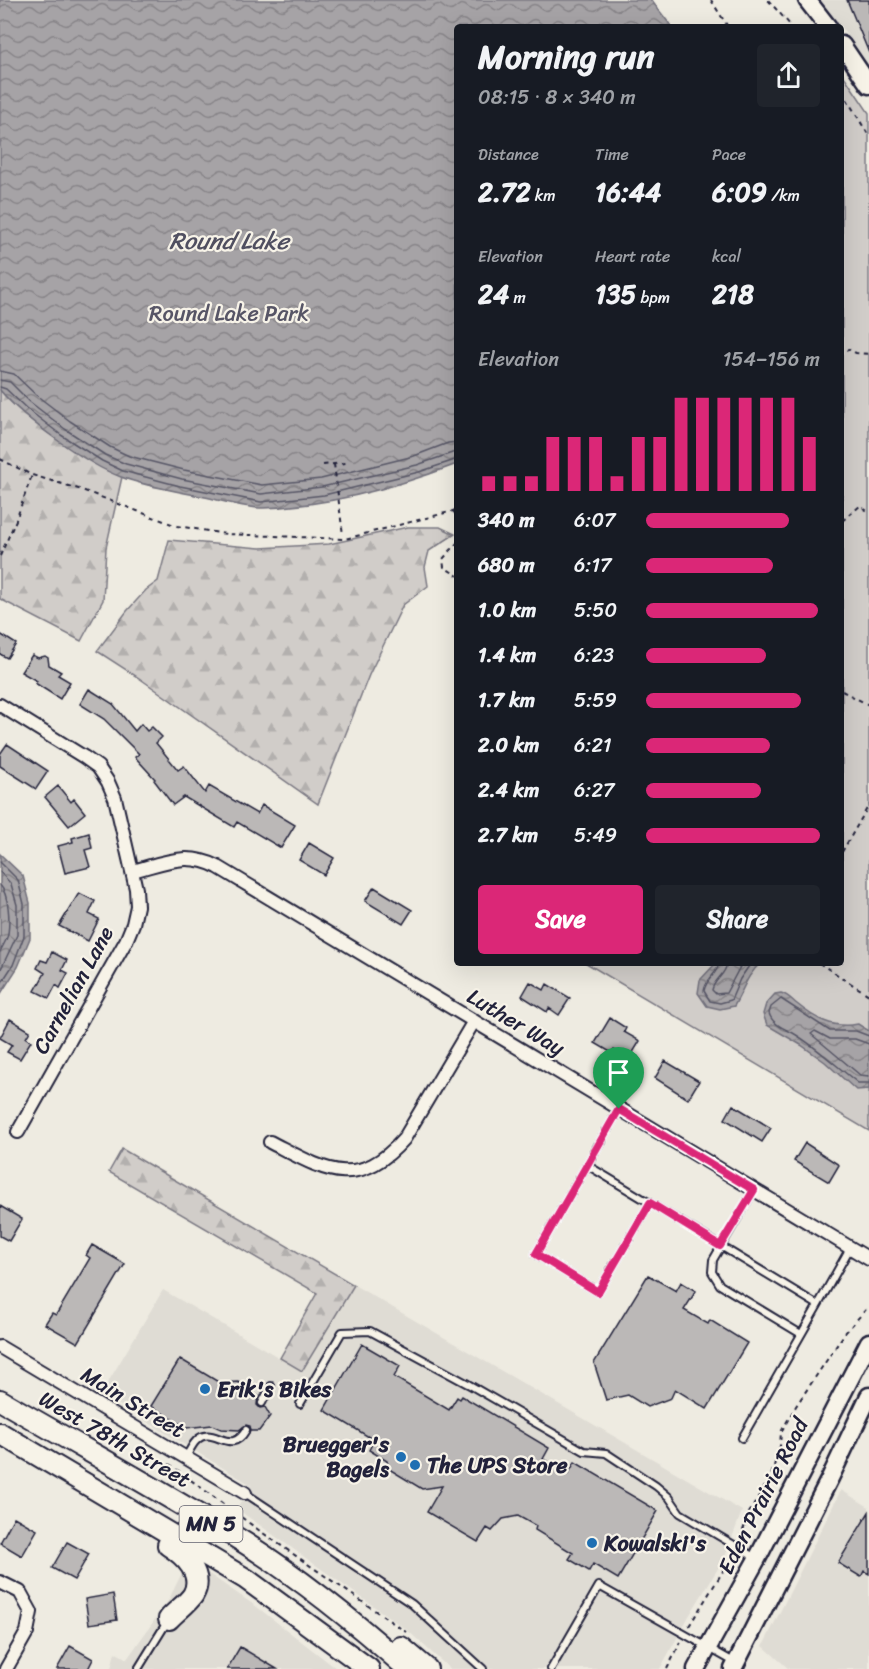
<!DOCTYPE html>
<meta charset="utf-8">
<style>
:root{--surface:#171b24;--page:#20242c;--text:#f1f3f6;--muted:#9ea1a6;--accent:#db2777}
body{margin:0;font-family:Sriracha,sans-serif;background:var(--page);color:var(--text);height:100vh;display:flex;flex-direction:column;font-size:22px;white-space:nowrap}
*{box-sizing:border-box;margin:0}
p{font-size:20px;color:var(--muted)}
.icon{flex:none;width:33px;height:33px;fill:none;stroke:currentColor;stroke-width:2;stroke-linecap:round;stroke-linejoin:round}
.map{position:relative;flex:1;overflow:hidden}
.details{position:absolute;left:454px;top:24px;width:390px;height:942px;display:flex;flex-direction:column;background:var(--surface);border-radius:6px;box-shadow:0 6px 24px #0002}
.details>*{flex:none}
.pin{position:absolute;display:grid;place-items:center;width:51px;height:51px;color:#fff;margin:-62px -26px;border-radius:50% 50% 50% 0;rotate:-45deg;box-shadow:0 0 6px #0007}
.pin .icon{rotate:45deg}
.round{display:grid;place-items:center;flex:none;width:63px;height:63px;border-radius:6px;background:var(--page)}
.head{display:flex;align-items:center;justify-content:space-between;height:102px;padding:0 24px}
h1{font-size:33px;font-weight:700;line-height:45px}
.figures{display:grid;grid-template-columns:repeat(3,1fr);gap:9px;height:102px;padding:6px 24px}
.figures div{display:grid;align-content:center}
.figures b{font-size:26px;font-weight:700}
.figures small{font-size:16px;font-weight:400}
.figures p{font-size:16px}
.chart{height:168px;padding:12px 24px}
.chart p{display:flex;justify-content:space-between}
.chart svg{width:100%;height:108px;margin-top:6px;stroke:var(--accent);stroke-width:6}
.button{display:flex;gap:12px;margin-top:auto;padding:12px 24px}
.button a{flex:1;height:69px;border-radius:6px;background:var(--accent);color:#fff;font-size:24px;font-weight:700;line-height:69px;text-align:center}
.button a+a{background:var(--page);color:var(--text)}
ul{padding:0 24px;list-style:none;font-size:20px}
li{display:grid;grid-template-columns:96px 72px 1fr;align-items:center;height:45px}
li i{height:15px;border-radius:8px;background:var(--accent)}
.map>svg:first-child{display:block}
.built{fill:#dfdcd4}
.green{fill:#d1cdc9;stroke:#7a7882;stroke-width:1.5}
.forest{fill:url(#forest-firs);stroke:#7a7882;stroke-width:1.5}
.water{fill:url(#water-waves);stroke:#716f7b;stroke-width:1.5}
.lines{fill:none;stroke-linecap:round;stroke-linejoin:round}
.shore{stroke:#575666;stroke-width:1.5}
.building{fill:#bbb8b7;stroke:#22223b;stroke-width:1.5}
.lane-casing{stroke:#22223b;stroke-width:10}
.street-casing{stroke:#22223b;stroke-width:16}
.secondary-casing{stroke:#22223b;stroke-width:21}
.primary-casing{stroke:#22223b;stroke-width:24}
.path{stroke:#22223b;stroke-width:2;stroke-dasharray:4.5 4.5;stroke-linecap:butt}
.lane{stroke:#f7f3e8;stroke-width:6}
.street{stroke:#f7f3e8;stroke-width:12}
.secondary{stroke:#f7f3e8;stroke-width:16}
.primary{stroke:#f7f3e8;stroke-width:20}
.route-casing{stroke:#fff;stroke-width:12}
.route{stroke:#db2777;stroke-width:8}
.poi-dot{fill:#1f6fb2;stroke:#f7f3e8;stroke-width:2}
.labels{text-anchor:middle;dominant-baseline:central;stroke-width:4.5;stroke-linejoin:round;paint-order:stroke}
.shield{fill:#f7f3e8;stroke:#62616f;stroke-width:1.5}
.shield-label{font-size:21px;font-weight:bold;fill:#22223b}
.park-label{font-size:22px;fill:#575566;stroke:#f7f3e8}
.street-label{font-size:22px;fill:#22223b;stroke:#f7f3e8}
.poi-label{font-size:22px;font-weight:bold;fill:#22223b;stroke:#f7f3e8;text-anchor:start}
.water-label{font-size:24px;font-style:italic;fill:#504f60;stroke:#f7f3e8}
</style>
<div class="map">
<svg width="869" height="1669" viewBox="0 0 869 1669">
<defs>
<pattern id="forest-firs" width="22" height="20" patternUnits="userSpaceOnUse" patternTransform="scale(1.5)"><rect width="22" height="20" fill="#d1cdc9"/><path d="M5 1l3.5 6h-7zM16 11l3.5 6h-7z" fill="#b3b0ae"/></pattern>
<pattern id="water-waves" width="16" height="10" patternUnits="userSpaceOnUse" patternTransform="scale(1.5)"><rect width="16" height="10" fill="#a6a3a6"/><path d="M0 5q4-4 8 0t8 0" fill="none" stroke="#878488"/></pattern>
</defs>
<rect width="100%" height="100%" fill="#eeebe1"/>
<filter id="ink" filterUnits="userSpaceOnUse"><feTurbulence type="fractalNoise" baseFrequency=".0167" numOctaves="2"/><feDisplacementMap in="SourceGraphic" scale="12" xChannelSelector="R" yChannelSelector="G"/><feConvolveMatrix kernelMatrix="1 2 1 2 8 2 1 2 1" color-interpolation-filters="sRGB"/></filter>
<g filter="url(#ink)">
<path class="built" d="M818 0H869V69L842 27H839Z
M354 1285 742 1511 725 1557 689 1616 660 1669H450L407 1630 237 1509 251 1485 101 1394 163 1290 302 1371Z
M841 1490 869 1507V1669H789L763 1646Z
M183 1571 206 1572 257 1607 337 1669H111L115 1652 127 1659 168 1601Z"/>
<path class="green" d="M842 73 869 113V1131L586 963H842Z"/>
<path class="forest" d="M0 390C26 422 85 460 122 477L106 548 103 600 81 641 0 599Z
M408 527H440L455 534 429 551 425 567 428 586 403 605 369 675 318 804 139 678 97 651 127 611 146 590 158 581 169 540 260 548 329 544Z
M122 1149 354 1285 302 1371 280 1358 317 1293 109 1172Z"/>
<path class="water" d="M0 0H651L672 27H458L457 464C397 487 329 506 263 508 245 508 223 501 205 497 177 491 148 487 121 477 86 464 24 419 0 390Z
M0 854 23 876 30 903V938L18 967 0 995Z
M716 963H761C747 974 743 991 734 1006L720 1009 707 1006 698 993 700 980Z
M781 993C788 995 791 999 797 1004 815 1019 834 1029 858 1024L869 1031V1089L856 1090 825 1062 801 1045 767 1025 763 1014 766 1004 775 994Z"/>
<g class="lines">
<path class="shore" d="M0 371 14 374 36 395 70 421 110 447 129 456 184 470 262 485 321 479 414 456 448 443 458 442
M0 380 10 382 30 402 65 429 105 455 126 464 182 479 261 494 322 487 417 465 458 451
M0 387 6 389 26 408 61 435 102 461 123 471 180 486 261 502 324 495 419 472 458 459
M0 862 18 880 24 904V936L13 965 0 985
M0 872 11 884 17 905V935L0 971
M0 885C9 895 10 920 8 934 7 940 2 947 0 952
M719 963C718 974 706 978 704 991L710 1001 720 1003 731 1000 740 979 751 963
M727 963C726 975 714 979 712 990L716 994 726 993 742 963
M869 1036 856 1031H830L781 999 771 1007 769 1013C772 1024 783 1028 793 1033 817 1047 836 1066 858 1083H869
M869 1044 855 1039H830L815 1031 811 1034 860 1075 869 1076"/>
</g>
<path class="building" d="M847 0H869V53Z
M0 634 16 644 7 658 0 654Z
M32 655 38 658 45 656 48 658 49 665 61 672 58 675 70 682 60 699 35 683 37 681 21 672Z
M89 689 113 704 135 731 141 724 147 731 152 727 162 737 156 743 178 770 184 766 205 793 209 786 257 814 262 805 295 825 281 848 237 822 234 827 184 797 173 805 154 780 155 779 135 757 139 754 104 719 80 704Z
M7 744 48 771 36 789 0 766V754Z
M58 786 71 802 74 799 85 813 69 826 45 797Z
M89 833 92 848 85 850 90 867 65 873 58 846 73 842 72 838Z
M309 843 334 858 324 875 299 860Z
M374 887 412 910 403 924 365 901Z
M79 893 95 901 89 914 99 919 88 941 59 926Z
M52 952 67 960 62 970 68 973 60 988 56 985 49 998 35 991 45 973 37 968 41 960 47 962Z
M530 982 544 990 547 984 570 998 559 1015 549 1008 547 1012 522 996Z
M610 1018 626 1028 624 1032 640 1041 629 1059 614 1050 612 1053 595 1043Z
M10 1019 30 1031 26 1038 31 1041 20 1059 7 1052 12 1045 0 1038Z
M665 1061 699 1081 688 1099 655 1078Z
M733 1105 771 1128 762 1142 725 1119Z
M805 1143 839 1165 829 1182 794 1161Z
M0 1206 22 1219 9 1241 0 1236Z
M92 1245 125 1264 78 1343 45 1324 52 1313 56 1315 90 1258 86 1255Z
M648 1275 676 1291 681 1282 696 1291 684 1310 708 1324 710 1320 747 1343 707 1409 675 1389 671 1398 647 1407 628 1395 606 1400 594 1363Z
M362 1344 400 1366 394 1377 449 1410 457 1397 460 1399 462 1396 549 1448 543 1459 568 1474 575 1462 658 1511 618 1579 593 1564 589 1571 569 1559 573 1553 535 1530 536 1526 518 1516 503 1519 492 1531 487 1528 478 1542 427 1512 442 1486 422 1489 389 1469 387 1461 369 1450 374 1440 324 1410Z
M180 1359 220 1383 238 1382 258 1396 257 1405 260 1408 265 1407 270 1416 259 1431H251L250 1426 246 1425 239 1430 221 1429 212 1425 186 1428 151 1406Z
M869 1512V1574L864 1571 861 1577 838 1563Z
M14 1517 37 1530 22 1556 0 1543Z
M67 1542 89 1554 74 1580 52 1568Z
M113 1594 117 1620 89 1624 85 1599Z
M70 1646 93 1659 88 1669H57Z
M240 1647 277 1669H227Z"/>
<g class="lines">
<g class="lane-casing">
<path id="lane" d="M587 1165 650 1203 598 1292 536 1254 619 1109
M754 1190 713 1260 712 1272 720 1285 801 1334
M650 1203 818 1305 742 1438
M818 1305 850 1248
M262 1403 271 1386
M300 1404 342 1332 370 1331 468 1384 584 1451 606 1453 656 1486 669 1497 680 1513 756 1558
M186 1457C189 1452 192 1445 196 1441 213 1423 230 1458 246 1430
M245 1493 412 1604 483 1669
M138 1669 167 1622
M551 1669 599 1586 734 1662"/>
</g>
<g class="street-casing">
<path id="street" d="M0 705 84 757 98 767 108 782 115 798 136 889 137 906 133 924 126 941 18 1132
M132 871C164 863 186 851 218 867L869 1259
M270 1142C323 1169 356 1193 404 1139L474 1021
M0 1347 245 1493
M0 1582 20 1592 31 1612 27 1632 6 1669"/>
</g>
<g class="secondary-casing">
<path id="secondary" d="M807 0 828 27
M842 45 869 85
M696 1669 757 1559 869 1342
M733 1669 830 1478 869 1396"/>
</g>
<g class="primary-casing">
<path id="primary" d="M0 1400C82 1448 165 1493 245 1543 303 1580 357 1624 408 1669
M0 1433 246 1579 369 1669
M168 1545C184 1555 205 1574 193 1595 187 1604 176 1611 169 1619
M401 1647 427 1669"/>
</g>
<path class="path" d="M711 0 728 27
M768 0 792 27
M842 91 869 136
M847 351 848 349 856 353 869 354
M0 459 32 475 82 490 177 526 226 534 345 539 453 511 458 508
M334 464 343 535
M323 465 346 463
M453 511 458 517
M842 521 860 506 869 512
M458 542 443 559 444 567 458 576
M0 556 16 520 32 475
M842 691 869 705
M842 852 869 805
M819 963 869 995
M169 1464 260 1531 406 1632
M740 1539 749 1513 771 1476 780 1446 781 1432 796 1406 845 1333 869 1306
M689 1626 733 1555
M667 1669 681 1642"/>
<use href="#lane" class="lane"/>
<use href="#street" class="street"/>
<use href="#secondary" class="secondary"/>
<use href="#primary" class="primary"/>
</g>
</g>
<g class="lines" filter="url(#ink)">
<g class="route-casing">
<path id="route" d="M619 1109 754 1190 720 1246 650 1203 598 1292 536 1254Z"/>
</g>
<use href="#route" class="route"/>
</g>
<g class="poi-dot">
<circle cx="205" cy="1389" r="6"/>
<circle cx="401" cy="1457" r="6"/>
<circle cx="415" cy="1465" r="6"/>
<circle cx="592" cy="1543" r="6"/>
</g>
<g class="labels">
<rect class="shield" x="179.5" y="1506" width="63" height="36" rx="4.5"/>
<g class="shield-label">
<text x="211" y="1524">MN 5</text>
</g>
<g class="park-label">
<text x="229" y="313">Round Lake Park</text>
</g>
<g class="street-label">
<text transform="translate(73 990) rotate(-61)">Carnelian Lane</text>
<text transform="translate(516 1022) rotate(31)">Luther Way</text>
<text transform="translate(133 1402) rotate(31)">Main Street</text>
<text transform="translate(115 1439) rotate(30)">West 78th Street</text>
<text transform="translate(763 1496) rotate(-63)">Eden Prairie Road</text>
</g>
<g class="poi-label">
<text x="217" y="1389">Erik's Bikes</text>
<text x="389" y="1444" text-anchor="end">Bruegger's<tspan x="389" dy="25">Bagels</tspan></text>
<text x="427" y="1465">The UPS Store</text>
<text x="604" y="1543">Kowalski's</text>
</g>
<g class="water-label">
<text x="229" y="241">Round Lake</text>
</g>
</g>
</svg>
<div class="pin" style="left:619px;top:1109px;background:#1e9e55"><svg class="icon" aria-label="arrive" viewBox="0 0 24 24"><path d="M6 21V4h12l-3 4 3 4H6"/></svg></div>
<section class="details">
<div class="head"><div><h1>Morning run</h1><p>08:15 · 8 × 340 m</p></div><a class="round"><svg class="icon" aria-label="share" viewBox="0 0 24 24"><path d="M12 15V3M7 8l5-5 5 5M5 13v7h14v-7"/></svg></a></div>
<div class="figures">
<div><p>Distance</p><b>2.72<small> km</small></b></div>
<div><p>Time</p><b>16:44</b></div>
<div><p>Pace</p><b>6:09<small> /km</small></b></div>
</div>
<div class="figures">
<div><p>Elevation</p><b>24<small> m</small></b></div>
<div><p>Heart rate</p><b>135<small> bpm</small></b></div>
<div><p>kcal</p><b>218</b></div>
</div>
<div class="chart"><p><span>Elevation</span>154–156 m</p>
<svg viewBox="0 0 160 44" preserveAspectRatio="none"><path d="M5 44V38M15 44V38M25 44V38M35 44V22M45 44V22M55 44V22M65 44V38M75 44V22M85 44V22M95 44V6M105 44V6M115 44V6M125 44V6M135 44V6M145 44V6M155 44V22"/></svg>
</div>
<ul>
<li><b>340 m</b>6:07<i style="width:82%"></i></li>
<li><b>680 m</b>6:17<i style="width:73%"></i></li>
<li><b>1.0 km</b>5:50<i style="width:99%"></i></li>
<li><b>1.4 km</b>6:23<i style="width:69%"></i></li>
<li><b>1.7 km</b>5:59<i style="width:89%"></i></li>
<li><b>2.0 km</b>6:21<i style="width:71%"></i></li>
<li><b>2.4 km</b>6:27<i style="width:66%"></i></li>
<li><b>2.7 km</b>5:49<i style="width:100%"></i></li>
</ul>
<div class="button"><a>Save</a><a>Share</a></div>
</section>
</div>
